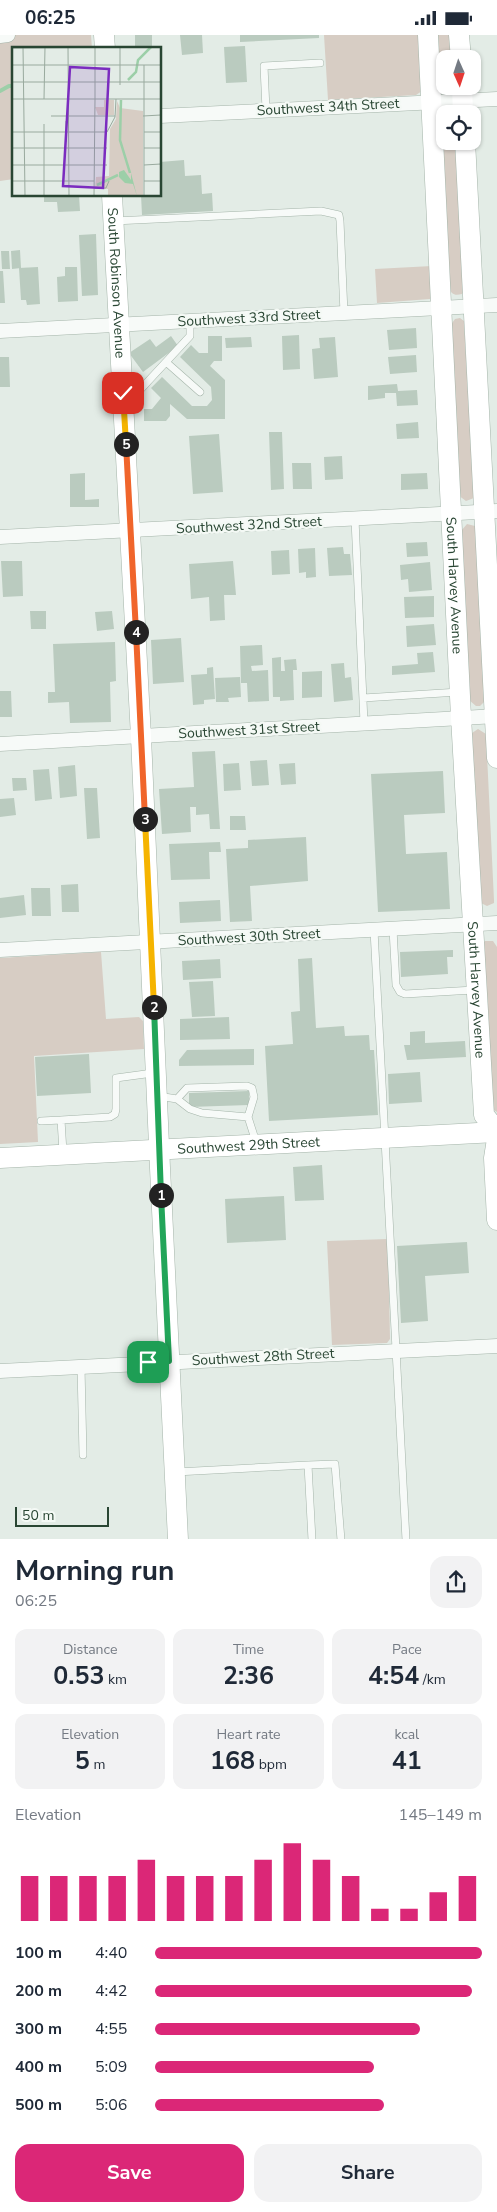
<!DOCTYPE html>
<meta charset="utf-8">
<style>
:root{--surface:#fff;--page:#f2f2f3;--text:#1f2937;--muted:#747a83;--accent:#db2777}
body{margin:0;font-family:"Nunito Sans",sans-serif;background:var(--page);color:var(--text);height:100vh;display:flex;flex-direction:column;font-size:19px;white-space:nowrap}
*{box-sizing:border-box;margin:0}
p{font-size:16px;color:var(--muted)}
.icon{flex:none;width:28px;height:28px;fill:none;stroke:currentColor;stroke-width:2;stroke-linecap:round;stroke-linejoin:round}
.map{position:relative;height:1504px;overflow:hidden}
.sheet{display:flex;flex-direction:column;background:var(--surface);flex:1}
.sheet>*{flex:none}
.needle{width:32px;rotate:177deg}
.tools{position:absolute;left:436px;top:15px;display:grid;gap:10px}
.tools a{display:grid;place-items:center;width:45px;height:45px;border-radius:10px;background:var(--surface);box-shadow:0 1px 4px #0004;font-size:25px}
.scale{position:absolute;left:15px;bottom:12px;width:94px;box-sizing:border-box;padding-left:5px;border:2px solid #294633;border-top:0;font-size:14px;line-height:18px;white-space:nowrap;color:#294633;-webkit-text-stroke:4px #f4f9f5;paint-order:stroke}
.pin{position:absolute;display:grid;place-items:center;width:42px;height:42px;color:#fff;margin:-21px;border-radius:10px;box-shadow:0 2px 8px #0006}
.km{position:absolute;width:25px;height:25px;margin:-12px;border-radius:50%;background:#222;color:#fff;font-size:14px;line-height:25px;text-align:center}
.round{display:grid;place-items:center;flex:none;width:52px;height:52px;border-radius:15px;background:var(--page)}
.summary{display:flex;align-items:center;justify-content:space-between;height:85px;padding:0 15px}
h1{font-size:28px;font-weight:700;line-height:38px}
.stats{display:grid;grid-template-columns:repeat(3,1fr);gap:8px;height:85px;padding:5px 15px}
.stats div{display:grid;align-content:center;border-radius:12px;background:var(--page);text-align:center}
.stats b{font-size:25px;font-weight:700}
.stats small{font-size:14px;font-weight:400}
.stats p{font-size:14px}
.chart{height:140px;padding:10px 15px}
.chart p{display:flex;justify-content:space-between}
.chart svg{width:100%;height:90px;margin-top:5px;stroke:var(--accent);stroke-width:6}
.button{display:flex;gap:10px;margin-top:auto;padding:10px 15px}
.button a{flex:1;height:58px;border-radius:15px;background:var(--accent);color:#fff;font-size:20px;font-weight:700;line-height:58px;text-align:center}
.button a+a{background:var(--page);color:var(--text)}
ul{padding:0 15px;list-style:none;font-size:16px}
li{display:grid;grid-template-columns:80px 60px 1fr;align-items:center;height:38px}
li i{height:12px;border-radius:6px;background:var(--accent)}
.status{display:flex;justify-content:space-between;align-items:center;height:35px;padding:0 25px;background:var(--surface);direction:ltr}
.status svg{height:14px;fill:currentColor}
.map>svg:first-child{display:block}
.green{fill:#d7cdc4}
.lines{fill:none;stroke-linecap:round;stroke-linejoin:round}
.stream{stroke:#9ccfa8;stroke-width:4}
.building{fill:#bacbbf}
.lane-casing{stroke:#a4b4a9;stroke-width:8}
.street-casing{stroke:#a4b4a9;stroke-width:15}
.secondary-casing{stroke:#a4b4a9;stroke-width:21}
.lane{stroke:#f7faf8;stroke-width:7}
.street{stroke:#f7faf8;stroke-width:14}
.secondary{stroke:#fff;stroke-width:20}
.split-1-casing{stroke:#fff;stroke-width:10}
.split-2-casing{stroke:#fff;stroke-width:10}
.split-3-casing{stroke:#fff;stroke-width:10}
.split-4-casing{stroke:#fff;stroke-width:10}
.split-5-casing{stroke:#fff;stroke-width:10}
.split-6-casing{stroke:#fff;stroke-width:10}
.split-1{stroke:#22a559;stroke-width:6}
.split-2{stroke:#22a559;stroke-width:6}
.split-3{stroke:#f5b400;stroke-width:6}
.split-4{stroke:#f0652b;stroke-width:6}
.split-5{stroke:#f0652b;stroke-width:6}
.split-6{stroke:#f5b400;stroke-width:6}
.labels{text-anchor:middle;dominant-baseline:central;stroke-width:4.5;stroke-linejoin:round;paint-order:stroke}
.street-label{font-size:14px;fill:#294633;stroke:#f4f9f5}
.inset-river{fill:none;stroke:#9ccfa8;stroke-width:2.5}
.inset-road{fill:none;stroke:#99aa9e;stroke-width:1}
.view{fill:#7b2cbf;fill-opacity:0.15;stroke:#7b2cbf;stroke-width:2.5}
.inset-edge{fill:none;stroke:#294633;stroke-width:2.5}
</style>
<div class="status"><b>06:25</b><svg viewBox="0 0 49 12"><path d="M0 12V9h3v3zM5 12V6h3v6zM10 12V3h3v9zM15 12V0h3v12zM26 1h20v11H26zM47 4h2v5h-2z"/></svg></div>
<div class="map">
<svg width="497" height="1505" viewBox="0 0 497 1505">
<rect width="100%" height="100%" fill="#e3ece6"/>
<path class="green" d="M0 0H91L92 14H14V144L0 146Z
M324 0H420L422 56 416 60 328 65Z
M435 0H452L453 24H445V51H452L449 53 439 51Z
M450 77 452 79H445V106H457L465 254 462 259C454 261 452 259 448 253L441 81Z
M432 231V262L430 264 377 268 375 234Z
M460 283 464 286 474 463 466 466 458 460 450 291 455 284Z
M467 489 475 491 478 495 486 665 480 671H476L469 665 461 496Z
M478 694 486 699 494 865V868L487 871 481 868 472 698Z
M485 906H493L497 912V1077L492 1074 482 909Z
M101 917 106 984 139 982 143 986 144 1014 34 1021 38 1107 0 1109V923Z
M388 1204 390 1304 387 1308 332 1310 327 1206Z"/>
<g class="lines">
<path class="stream" d="M0 56 9 51H14"/>
</g>
<path class="building" d="M135 0H152V13L135 14Z
M180 0H202L203 18 182 20Z
M240 0H319V3L240 7Z
M245 11 247 47 226 48 224 12Z
M184 125 185 141 201 140 202 159 212 158 213 176 142 180 141 160H160V127Z
M44 160H79L80 176 58 177 57 167H44Z
M96 199 98 260 82 261 79 200Z
M20 215 21 233 12 234 11 216Z
M1 216H9L10 234H2Z
M38 232 40 269 27 270 26 265H21L19 233Z
M65 232H77L78 266 58 267 57 242 65 241Z
M0 236H3L5 268H0Z
M416 293 417 313 389 315 387 295Z
M299 300 300 334 283 335 282 301Z
M171 301 178 311 143 337 129 318 150 304 156 312Z
M208 301H222V326H214L210 331 225 345V384H187L170 369V381L166 386H144V374H152L161 363 151 353 162 342 192 371H207L212 365 211 352 180 322 191 310 199 318H208Z
M251 302 252 312 226 313 225 303Z
M335 302 338 342 314 344 312 314 320 313 319 303Z
M416 320 417 337 390 339 388 322Z
M0 322H9L10 352H0Z
M397 349 398 356 417 355 418 370 397 371 396 358H385V363L368 365V351Z
M418 387 419 403 397 404 396 389Z
M269 397H282L284 454 271 455Z
M219 399 223 457 193 459 189 401Z
M342 421 343 444 325 445 324 422Z
M292 428H311L312 454H293Z
M85 438V465L99 464V472H70V439Z
M427 438 428 454 401 455V439Z
M427 507 428 521 407 522 406 508Z
M343 512 344 519H350L352 540 329 541 327 513Z
M315 513 316 542 306 543V537L299 538 298 514Z
M289 515 290 539 272 540 271 516Z
M1 526H22L23 561 3 562Z
M233 526 236 560H224L225 585 210 586 209 562 191 564 189 529Z
M430 527 432 555 409 557 408 544 401 545 400 530Z
M434 561V582L405 583 404 562Z
M30 576H46V594H31Z
M112 576 114 594 97 596 95 577Z
M434 589 436 610 407 612 406 591Z
M181 603 184 647 153 649 151 605Z
M115 607 116 646 110 647 111 687 70 688 69 667 48 668V657H55L53 609Z
M262 610 263 630 251 631 252 636 268 635 269 666 248 667 247 648H241L240 611Z
M433 617 435 637 392 640V631L418 629 417 618Z
M281 622V636H285L284 625 296 624 297 635H293L294 665 280 666V662H273L272 623Z
M344 628 345 643 351 642 353 665 334 667 331 629Z
M213 632 215 664 204 665V669L193 670 191 640 207 639V633Z
M322 636V662L302 663V637Z
M240 642 241 662 228 663 229 667H216L215 643Z
M0 656H11L12 682H0Z
M215 716 220 794H210L209 779 196 780V772H190L191 797 162 799 159 754 194 752 192 717Z
M267 725 269 750 252 751 250 726Z
M239 728 241 755 224 756 223 729Z
M295 728 296 749 281 750 279 729Z
M75 730 77 761 60 763 58 732Z
M49 734 52 764 35 766 33 735Z
M443 736 445 778 404 780 406 819 447 817 450 874 378 877 371 739Z
M12 743H26L27 755 13 756Z
M84 753H97L100 803 87 804Z
M14 763 16 780 0 782V764Z
M230 781H245L246 795H230Z
M306 802 308 846 250 851 252 886 230 887 226 814 248 813V805Z
M220 807 221 817H209L210 844 171 845 169 809Z
M78 849 79 877H62L61 850Z
M31 853H50L51 881H32Z
M24 860 26 880 0 883V863Z
M220 865 221 886 180 888 179 867Z
M453 915V922H447L448 939 401 942 400 917Z
M312 923 316 993 344 991 345 1001 369 1000 370 1015H374L378 1080 269 1086 265 1011 293 1009 291 977 300 976 298 924Z
M220 924 221 943 183 945 182 926Z
M213 946 215 981 192 982 189 947Z
M229 982 230 1004 180 1005V984Z
M425 996V1008L465 1006 466 1022 407 1025 404 1010H410V997Z
M254 1014V1030L179 1031V1025L187 1015Z
M89 1019 91 1058 37 1061 35 1022Z
M420 1037 422 1067 389 1069 388 1039Z
M249 1056V1070L189 1072V1058Z
M322 1130 324 1165 295 1166 293 1132Z
M284 1161 286 1205 227 1208 225 1164Z
M467 1207 469 1238 425 1241 428 1286 401 1288 397 1211Z"/>
<g class="lines">
<g class="lane-casing">
<path id="lane" d="M266 75 264 31 320 28
M114 186 321 176 339 180 340 186 344 278
M166 327 200 357
M123 358 140 355 190 301V286
M355 484 364 688
M363 663 459 657
M393 894 396 950 400 957 405 959 474 955
M374 895 406 1505
M158 1061 177 1064 190 1074 202 1078 248 1082 256 1107
M177 1064 187 1053 247 1051 252 1053 254 1062 248 1082
M41 1086 61 1085
M63 1117 61 1085 110 1082 115 1079 116 1074V1043L153 1038
M81 1332 83 1420
M308 1430 335 1429 341 1505
M176 1437 308 1430 312 1505"/>
</g>
<g class="street-casing">
<path id="street" d="M0 1 8 0
M160 81 497 64
M0 296 497 270
M0 502 497 476
M0 709 497 681
M0 915 497 888
M0 1336 497 1311"/>
</g>
<g class="secondary-casing">
<g id="secondary">
<path d="M104 0 105 14"/>
<path id="s1" d="M428 0 461 682 484 1080 497 1096"/>
<path d="M459 0 461 24"/>
<path d="M462 51 463 79"/>
<path d="M465 106 497 723"/>
<path id="s2" d="M112 160 141 702 160 1133 178 1505"/>
<path d="M497 1104 494 1123 497 1185"/>
<path id="s3" d="M0 1123 497 1097"/>
</g>
</g>
<use href="#lane" class="lane"/>
<use href="#street" class="street"/>
<use href="#secondary" class="secondary"/>
</g>
<g class="lines">
<g class="split-1-casing">
<path id="split-1" d="M148 1327 169 1326 161 1160"/>
</g>
<g class="split-2-casing">
<path id="split-2" d="M154 972 161 1160"/>
</g>
<g class="split-3-casing">
<path id="split-3" d="M145 784 154 972"/>
</g>
<g class="split-4-casing">
<path id="split-4" d="M136 597 145 784"/>
</g>
<g class="split-5-casing">
<path id="split-5" d="M126 409 136 597"/>
</g>
<g class="split-6-casing">
<path id="split-6" d="M123 358 126 409"/>
</g>
<use href="#split-1" class="split-1"/>
<use href="#split-2" class="split-2"/>
<use href="#split-3" class="split-3"/>
<use href="#split-4" class="split-4"/>
<use href="#split-5" class="split-5"/>
<use href="#split-6" class="split-6"/>
</g>
<g class="labels">
<g class="street-label">
<text transform="translate(328 72) rotate(-3)">Southwest 34th Street</text>
<text stroke="none"><textPath href="#s2" startOffset="88">South Robinson Avenue</textPath></text>
<text transform="translate(249 283) rotate(-3)">Southwest 33rd Street</text>
<text transform="translate(249 490) rotate(-3)">Southwest 32nd Street</text>
<text stroke="none"><textPath href="#s1" startOffset="551">South Harvey Avenue</textPath></text>
<text transform="translate(249 695) rotate(-3)">Southwest 31st Street</text>
<text transform="translate(249 902) rotate(-3)">Southwest 30th Street</text>
<text stroke="none"><textPath href="#s1" startOffset="956">South Harvey Avenue</textPath></text>
<text stroke="none"><textPath href="#s3" startOffset="249">Southwest 29th Street</textPath></text>
<text transform="translate(263 1322) rotate(-3)">Southwest 28th Street</text>
</g>
</g>
<g transform="translate(12 12)">
<rect width="149" height="149" fill="#e3ece6"/>
<path d="M92 53H102V68H86L83 60H92ZM105 54 108 61 131 64V149H96V142H83L84 130 97 129 98 82 104 72Z" fill="#d7cdc4"/>
<path d="M112 123 119 133V126L125 149 121 137 113 136 107 130V125Z" fill="#9ccfa8"/>
<path class="inset-river" d="M116 33 124 25 126 13 139 0M109 53 108 93 118 126M85 138 106 128"/>
<path class="inset-road" d="M11 0 13 149M56 0 57 149M83 0V52M0 1 132 0M0 18H149M132 18V149M0 35H149M108 38V0M0 52H149M32 52 33 0M39 69H103M131 69 149 68M54 74V95M0 85H95L103 70 104 52M132 85H149M0 101H95M132 101H149M0 118H95M132 118 149 117M0 134H82M132 134H149M82 141H94L97 134M32 149V77M82 149 83 52"/>
<path class="view" d="M58 20 97 22 91 141 51 139Z"/>
<rect width="149" height="149" class="inset-edge"/>
</g>
</svg>
<div class="tools">
<a><svg class="needle" viewBox="-14 -14 28 28"><path d="M0-13l5 13h-10z" fill="#e53935"/><path d="M0 13l5-13h-10z" fill="#747a83"/></svg></a>
<a><svg class="icon" aria-label="locate" viewBox="0 0 24 24"><circle cx="12" cy="12" r="6"/><path d="M12 2v4M12 18v4M2 12h4M18 12h4"/></svg></a>
</div>
<div class="scale">50 m</div>
<div class="pin" style="left:148px;top:1327px;background:#1e9e55"><svg class="icon" aria-label="arrive" viewBox="0 0 24 24"><path d="M6 21V4h12l-3 4 3 4H6"/></svg></div>
<div class="pin" style="left:123px;top:358px;background:#d93025"><svg class="icon" aria-label="check" viewBox="0 0 24 24"><path d="M5 12l5 5 9-10"/></svg></div>
<b class="km" style="left:161px;top:1160px">1</b>
<b class="km" style="left:154px;top:972px">2</b>
<b class="km" style="left:145px;top:784px">3</b>
<b class="km" style="left:136px;top:597px">4</b>
<b class="km" style="left:126px;top:409px">5</b>
</div>
<section class="sheet">
<div class="summary"><div><h1>Morning run</h1><p>06:25</p></div><a class="round"><svg class="icon" aria-label="share" viewBox="0 0 24 24"><path d="M12 15V3M7 8l5-5 5 5M5 13v7h14v-7"/></svg></a></div>
<div class="stats">
<div><p>Distance</p><b>0.53<small> km</small></b></div>
<div><p>Time</p><b>2:36</b></div>
<div><p>Pace</p><b>4:54<small> /km</small></b></div>
</div>
<div class="stats">
<div><p>Elevation</p><b>5<small> m</small></b></div>
<div><p>Heart rate</p><b>168<small> bpm</small></b></div>
<div><p>kcal</p><b>41</b></div>
</div>
<div class="chart"><p><span>Elevation</span>145–149 m</p>
<svg viewBox="0 0 160 44" preserveAspectRatio="none"><path d="M5 44V22M15 44V22M25 44V22M35 44V22M45 44V14M55 44V22M65 44V22M75 44V22M85 44V14M95 44V6M105 44V14M115 44V22M125 44V38M135 44V38M145 44V30M155 44V22"/></svg>
</div>
<ul>
<li><b>100 m</b>4:40<i style="width:100%"></i></li>
<li><b>200 m</b>4:42<i style="width:97%"></i></li>
<li><b>300 m</b>4:55<i style="width:81%"></i></li>
<li><b>400 m</b>5:09<i style="width:67%"></i></li>
<li><b>500 m</b>5:06<i style="width:70%"></i></li>
</ul>
<div class="button"><a>Save</a><a>Share</a></div>
</section>
